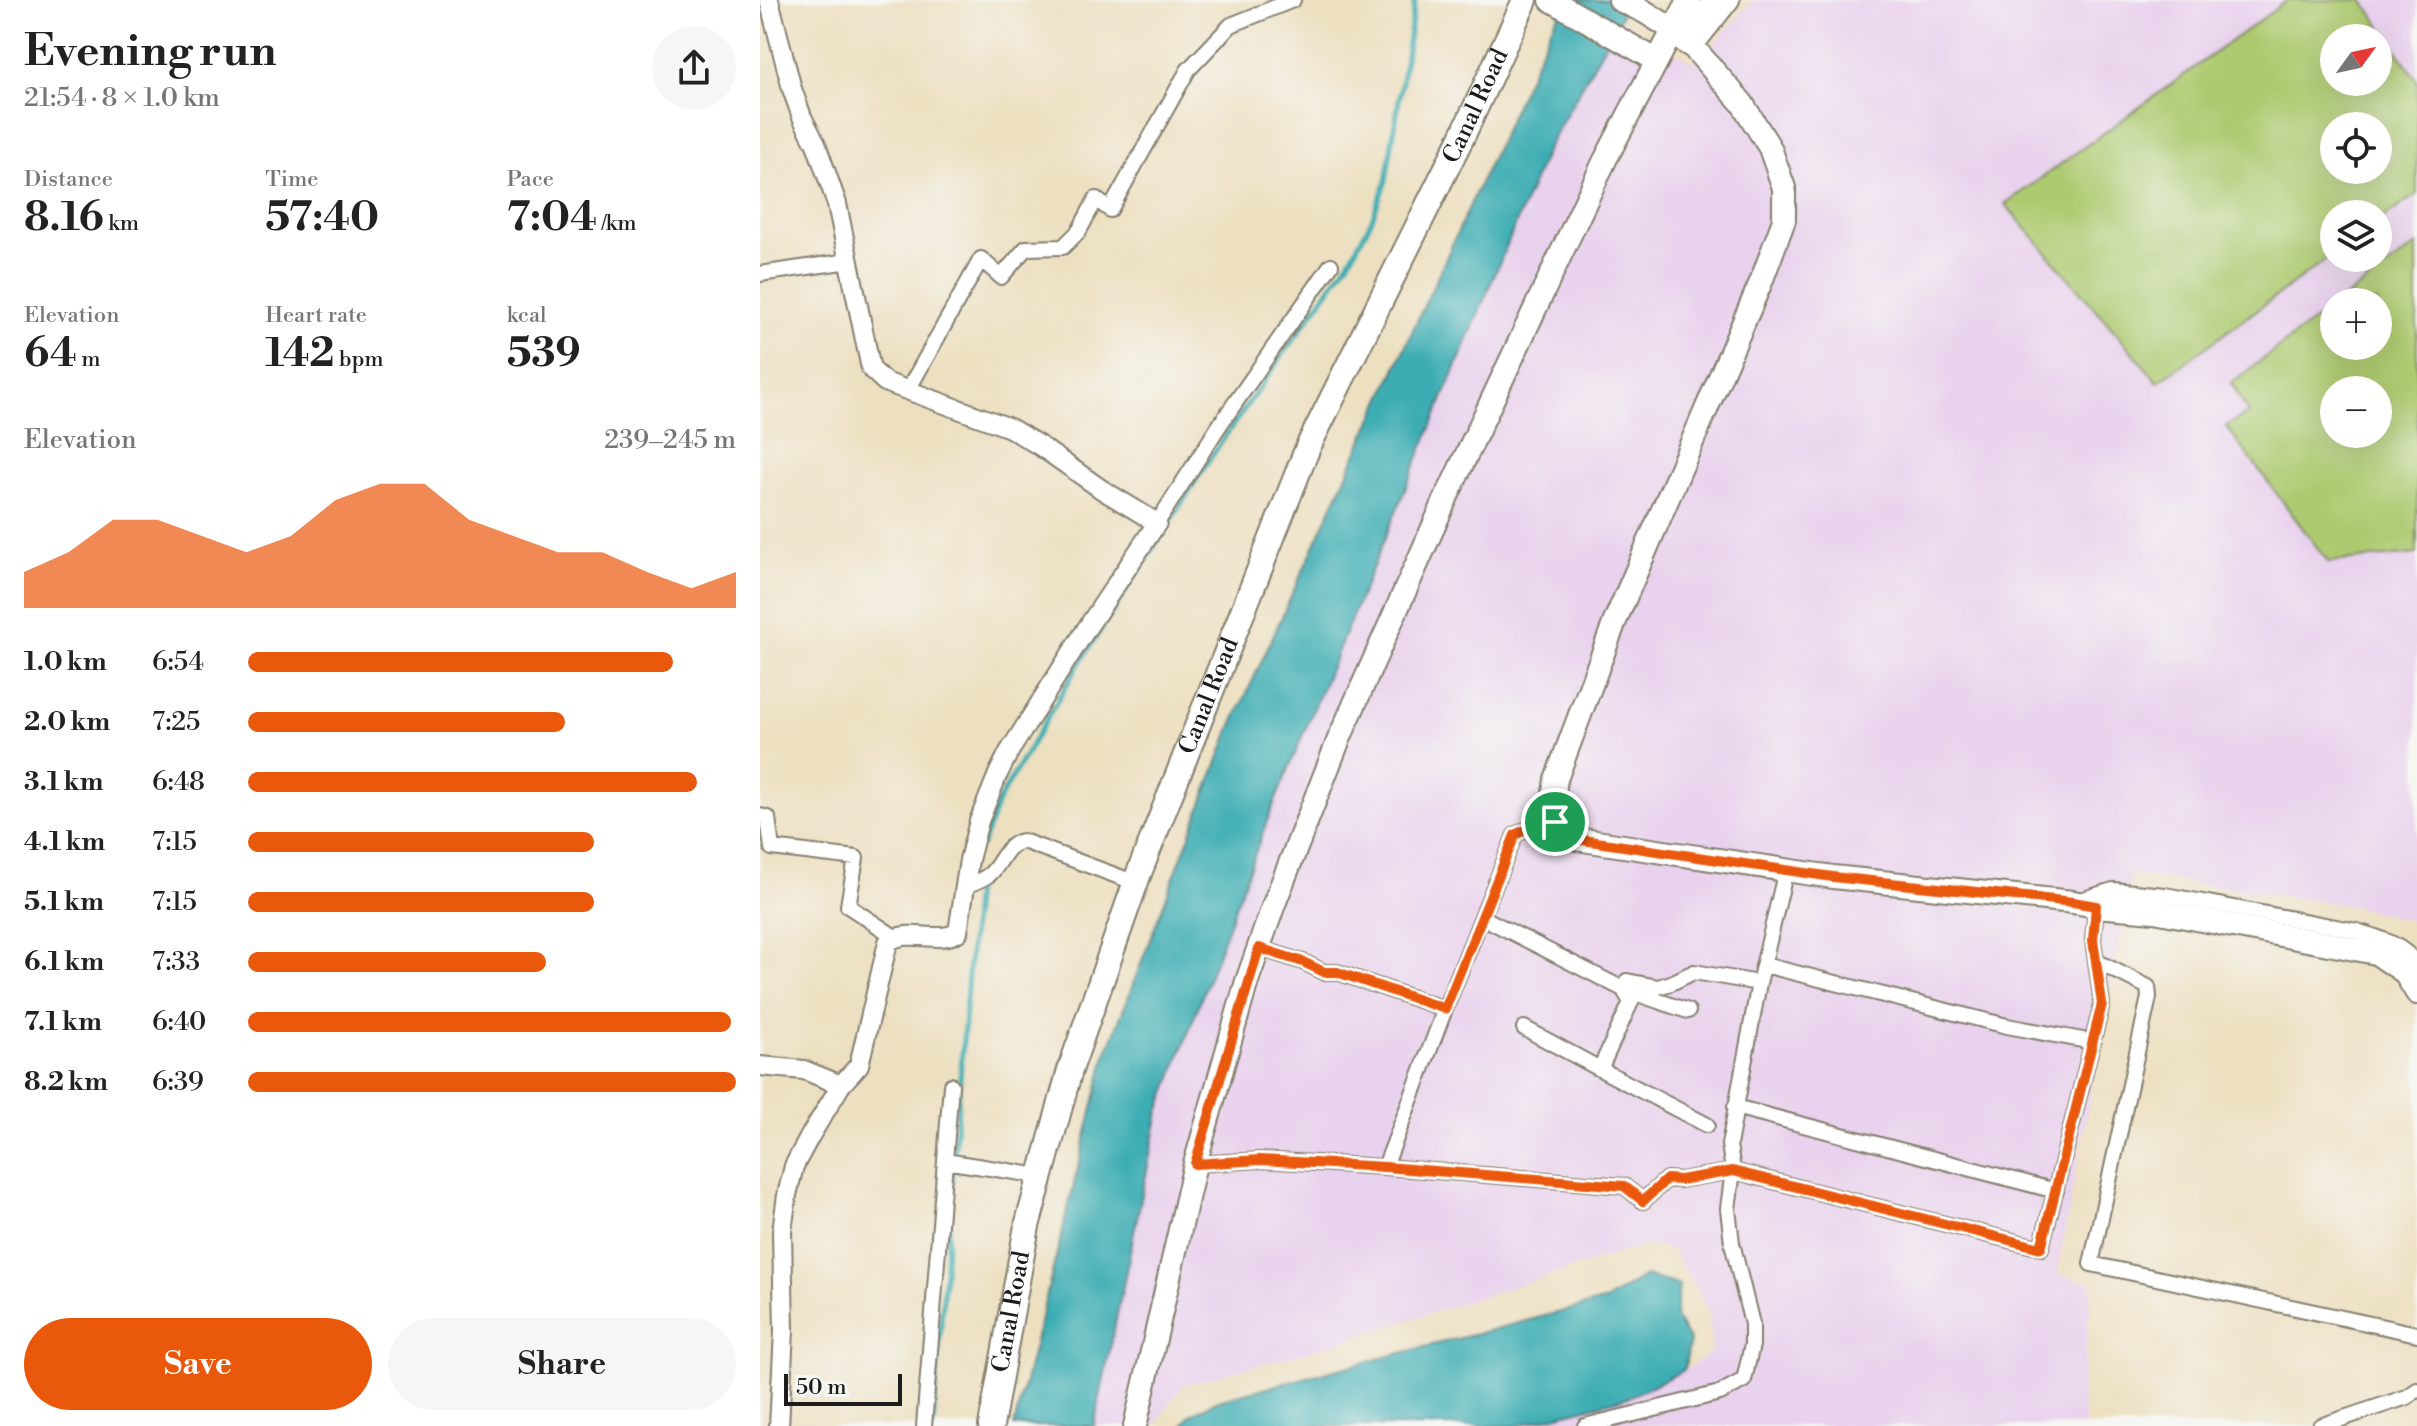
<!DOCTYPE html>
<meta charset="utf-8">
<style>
:root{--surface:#fff;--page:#f6f6f6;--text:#222;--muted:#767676;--accent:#ea580c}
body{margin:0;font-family:"Libre Bodoni",serif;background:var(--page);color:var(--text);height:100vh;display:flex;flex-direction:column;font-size:30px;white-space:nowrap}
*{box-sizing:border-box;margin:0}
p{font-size:26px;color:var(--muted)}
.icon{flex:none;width:44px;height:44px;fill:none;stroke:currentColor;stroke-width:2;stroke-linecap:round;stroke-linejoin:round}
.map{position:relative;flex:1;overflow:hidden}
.panel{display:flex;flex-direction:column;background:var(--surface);width:760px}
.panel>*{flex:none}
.needle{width:52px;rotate:57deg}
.tools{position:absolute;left:1560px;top:24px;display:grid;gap:16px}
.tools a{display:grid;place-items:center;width:72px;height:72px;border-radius:50%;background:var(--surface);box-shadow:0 8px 32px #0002;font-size:40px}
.scale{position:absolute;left:24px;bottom:20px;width:118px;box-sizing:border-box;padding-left:8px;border:4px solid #1c1c1c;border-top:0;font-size:22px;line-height:28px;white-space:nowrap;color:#1c1c1c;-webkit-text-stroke:6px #f6f6f2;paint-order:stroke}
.pin{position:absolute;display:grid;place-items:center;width:68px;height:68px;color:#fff;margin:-34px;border:4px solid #fff;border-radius:50%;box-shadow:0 2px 8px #0007}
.round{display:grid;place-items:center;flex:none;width:84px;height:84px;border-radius:42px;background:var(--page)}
.head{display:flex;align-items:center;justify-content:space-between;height:136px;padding:0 24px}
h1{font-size:44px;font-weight:800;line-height:60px}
.figures{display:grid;grid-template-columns:repeat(3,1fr);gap:12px;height:136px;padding:8px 24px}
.figures div{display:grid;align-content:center}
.figures b{font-size:40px;font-weight:800}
.figures small{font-size:22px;font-weight:400}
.figures p{font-size:22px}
.chart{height:224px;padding:16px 24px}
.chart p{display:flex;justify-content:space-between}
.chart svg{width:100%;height:144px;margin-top:8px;fill:var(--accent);opacity:.7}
.cta{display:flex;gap:16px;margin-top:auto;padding:16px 24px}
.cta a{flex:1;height:92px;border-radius:48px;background:var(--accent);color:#fff;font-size:32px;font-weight:800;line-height:92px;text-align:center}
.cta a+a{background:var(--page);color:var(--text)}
ul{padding:0 24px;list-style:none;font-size:26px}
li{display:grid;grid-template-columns:128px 96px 1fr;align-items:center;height:60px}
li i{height:20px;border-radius:10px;background:var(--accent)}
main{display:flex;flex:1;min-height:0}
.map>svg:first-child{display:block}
.built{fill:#e9d2ed;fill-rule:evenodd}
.green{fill:#aeca71;stroke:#657346;stroke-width:2;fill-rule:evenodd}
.water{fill:#3cadb4;stroke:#2c6468;stroke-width:2}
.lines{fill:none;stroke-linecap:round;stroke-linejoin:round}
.stream{stroke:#3cadb4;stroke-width:5}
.minor-casing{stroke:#847e6e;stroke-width:18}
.tertiary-casing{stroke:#847e6e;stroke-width:22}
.secondary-casing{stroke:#847e6e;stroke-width:26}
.primary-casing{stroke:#847e6e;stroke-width:28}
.minor{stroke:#fff;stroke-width:14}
.tertiary{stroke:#fff;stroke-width:18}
.secondary{stroke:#fff;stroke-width:22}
.primary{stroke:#fff;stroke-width:24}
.route-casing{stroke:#fff;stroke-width:16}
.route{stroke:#ea580c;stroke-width:10}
.labels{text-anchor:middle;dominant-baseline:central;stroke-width:8;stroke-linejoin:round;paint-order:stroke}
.street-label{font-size:24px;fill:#1c1c1c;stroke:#f6f6f2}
</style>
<main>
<section class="panel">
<div class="head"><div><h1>Evening run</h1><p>21:54 · 8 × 1.0 km</p></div><a class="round"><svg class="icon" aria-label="share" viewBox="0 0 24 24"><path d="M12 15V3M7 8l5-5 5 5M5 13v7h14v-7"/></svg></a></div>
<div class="figures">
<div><p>Distance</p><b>8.16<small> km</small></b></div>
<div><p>Time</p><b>57:40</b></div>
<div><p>Pace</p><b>7:04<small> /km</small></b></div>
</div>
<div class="figures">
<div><p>Elevation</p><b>64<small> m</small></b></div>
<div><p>Heart rate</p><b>142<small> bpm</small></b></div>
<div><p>kcal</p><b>539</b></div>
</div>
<div class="chart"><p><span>Elevation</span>239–245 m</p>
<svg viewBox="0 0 160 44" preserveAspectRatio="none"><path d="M0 44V33L10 27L20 17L30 17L40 22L50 27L60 22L70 11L80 6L90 6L100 17L110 22L120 27L130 27L140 33L150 38L160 33V44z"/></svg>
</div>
<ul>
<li><b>1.0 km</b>6:54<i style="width:87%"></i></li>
<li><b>2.0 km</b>7:25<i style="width:65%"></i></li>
<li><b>3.1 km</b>6:48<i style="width:92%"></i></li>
<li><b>4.1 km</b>7:15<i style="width:71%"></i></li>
<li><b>5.1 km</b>7:15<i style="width:71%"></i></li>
<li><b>6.1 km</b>7:33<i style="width:61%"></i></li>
<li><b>7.1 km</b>6:40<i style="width:99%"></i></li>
<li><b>8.2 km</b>6:39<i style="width:100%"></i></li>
</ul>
<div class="cta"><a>Save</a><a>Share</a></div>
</section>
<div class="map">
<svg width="1657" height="1426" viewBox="0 0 1657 1426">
<rect width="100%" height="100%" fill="#f6f6f2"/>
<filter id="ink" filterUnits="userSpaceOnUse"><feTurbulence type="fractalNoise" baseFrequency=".0125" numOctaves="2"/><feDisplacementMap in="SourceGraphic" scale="16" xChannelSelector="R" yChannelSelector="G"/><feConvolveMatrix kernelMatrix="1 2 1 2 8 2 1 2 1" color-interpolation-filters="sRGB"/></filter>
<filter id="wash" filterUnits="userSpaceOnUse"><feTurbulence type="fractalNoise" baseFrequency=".006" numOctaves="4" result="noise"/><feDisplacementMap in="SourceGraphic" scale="32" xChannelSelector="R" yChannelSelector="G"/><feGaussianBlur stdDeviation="1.8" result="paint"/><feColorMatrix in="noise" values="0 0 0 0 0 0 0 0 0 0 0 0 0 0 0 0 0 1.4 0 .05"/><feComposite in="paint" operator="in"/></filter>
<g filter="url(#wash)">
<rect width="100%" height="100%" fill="#ede0c1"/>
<path class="built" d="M993 0H1657V923L1598 907 1371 874 1297 1274 1332 1283 1322 1391 1325 1426H756L869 1397 924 1370 952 1352 949 1311 913 1250 885 1245 557 1349 423 1385 394 1426H334L399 1112 507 821 787 149 859 19 936 64ZM1574 38H1618V82H1574ZM1574 126H1618V170H1574ZM1574 214H1618V258H1574ZM1574 302H1618V346H1574ZM1574 390H1618V434H1574Z"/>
<path class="green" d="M1528 0H1603L1657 80V194L1618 222V214H1574V254L1398 382 1245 204ZM1574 38H1618V82H1574ZM1574 126H1618V170H1574Z
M1657 245V554L1568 562 1466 426 1489 413 1471 383 1574 306V346H1618V302H1579ZM1574 390H1618V434H1574Z"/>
<path class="water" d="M807 0H870L787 149 507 821 399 1112 334 1426H254L346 1055 470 730 791 28Z
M885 1276 919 1285 915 1317 930 1341 924 1370 869 1397 756 1426H423L430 1415 458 1400 847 1300Z"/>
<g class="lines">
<path class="stream" d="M222 845 239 800 317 667 461 442 590 260 612 219 626 181 655 0
M173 1426 215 886"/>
</g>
</g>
<g filter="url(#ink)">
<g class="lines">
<g class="minor-casing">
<path id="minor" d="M0 274 89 261
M148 390 221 259 241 277 266 248 303 247 319 231 336 199 350 210 428 70 471 25 533 0
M397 523 459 426 571 265
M0 816 8 818 12 848 96 858 88 906 135 937
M205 886C213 883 223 880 230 874 242 863 246 843 263 841L376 883
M1317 901 1353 890 1405 895 1597 931C1620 938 1643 944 1657 965
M722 917 863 989 871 1002 840 1069 947 1125
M499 948 543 962 564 972H577L685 1009
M1338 962 1388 987 1389 997 1331 1264 1657 1334
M1004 965 1247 1026 1333 1042
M928 1011 863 989 867 981 898 987 911 983 934 972 999 983
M764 1028 840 1069
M975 1107 1296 1191
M185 1161 280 1176
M435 1164 500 1160 625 1167 685 1009 755 835 763 831 795 822
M625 1167 864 1186 883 1201 907 1179 920 1180 973 1171 1281 1248 1342 1004 1333 940 1336 906
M164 1426 191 1085
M825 1426 960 1393 984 1380 992 1345V1324L972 1243 968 1209 973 1170 969 1145 999 983 1026 870
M1560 1426 1647 1397 1657 1390"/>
</g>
<g class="tertiary-casing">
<path id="tertiary" d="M9 0 32 89 42 117 56 144 77 204 111 369 125 382 250 428 280 446 341 489 397 523 327 628 249 752 238 774 219 821 209 860 198 932C178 945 149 927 128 942L99 1065 81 1085 50 1136 34 1166 27 1195 22 1231 24 1331 19 1426
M921 40 953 0
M933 47 970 0
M0 1066 44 1070 81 1085"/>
</g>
<g class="secondary-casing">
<path id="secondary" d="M791 0 896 60
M860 0 885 12 912 29 921 40 933 47 982 103 1010 148 1024 188V220L1001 282 855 621 796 779 793 800 795 822 816 839 1073 877 1313 902 1336 906 1394 911 1616 953 1644 972 1657 993
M375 1426 435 1164 487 981 514 904 579 739 688 494 845 160 929 0"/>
</g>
<g class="primary-casing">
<g id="primary">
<path id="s1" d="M231 1426 267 1226 310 1070 379 873 548 447 702 137 765 0"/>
</g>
</g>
<use href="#minor" class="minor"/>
<use href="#tertiary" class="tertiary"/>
<use href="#secondary" class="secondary"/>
<use href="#primary" class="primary"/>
</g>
</g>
<g class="lines" filter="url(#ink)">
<g class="route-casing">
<path id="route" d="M795 822 816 839 1073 877 1313 902 1336 906 1333 940 1342 1004 1281 1248 973 1171 920 1180 907 1179 883 1201 864 1186 625 1167 500 1160 435 1164 499 948 543 962 564 972H577L685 1009 755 835 763 831Z"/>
</g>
<use href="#route" class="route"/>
</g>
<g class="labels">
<g class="street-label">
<text stroke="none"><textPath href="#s1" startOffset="1412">Canal Road</textPath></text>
<text stroke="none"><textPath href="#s1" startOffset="764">Canal Road</textPath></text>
<text stroke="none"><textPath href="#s1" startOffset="116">Canal Road</textPath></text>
</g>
</g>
</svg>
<div class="tools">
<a><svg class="needle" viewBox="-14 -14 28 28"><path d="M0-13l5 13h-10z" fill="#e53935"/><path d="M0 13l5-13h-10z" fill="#767676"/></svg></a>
<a><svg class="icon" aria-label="locate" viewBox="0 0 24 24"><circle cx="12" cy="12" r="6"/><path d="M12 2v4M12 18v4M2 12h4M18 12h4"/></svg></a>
<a><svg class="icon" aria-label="layers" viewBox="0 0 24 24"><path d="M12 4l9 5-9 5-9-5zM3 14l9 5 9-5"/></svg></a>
<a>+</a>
<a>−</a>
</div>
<div class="scale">50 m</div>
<div class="pin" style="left:795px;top:822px;background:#1e9e55"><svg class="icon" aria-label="arrive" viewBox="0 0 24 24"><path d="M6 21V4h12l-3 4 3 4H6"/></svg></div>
</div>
</main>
